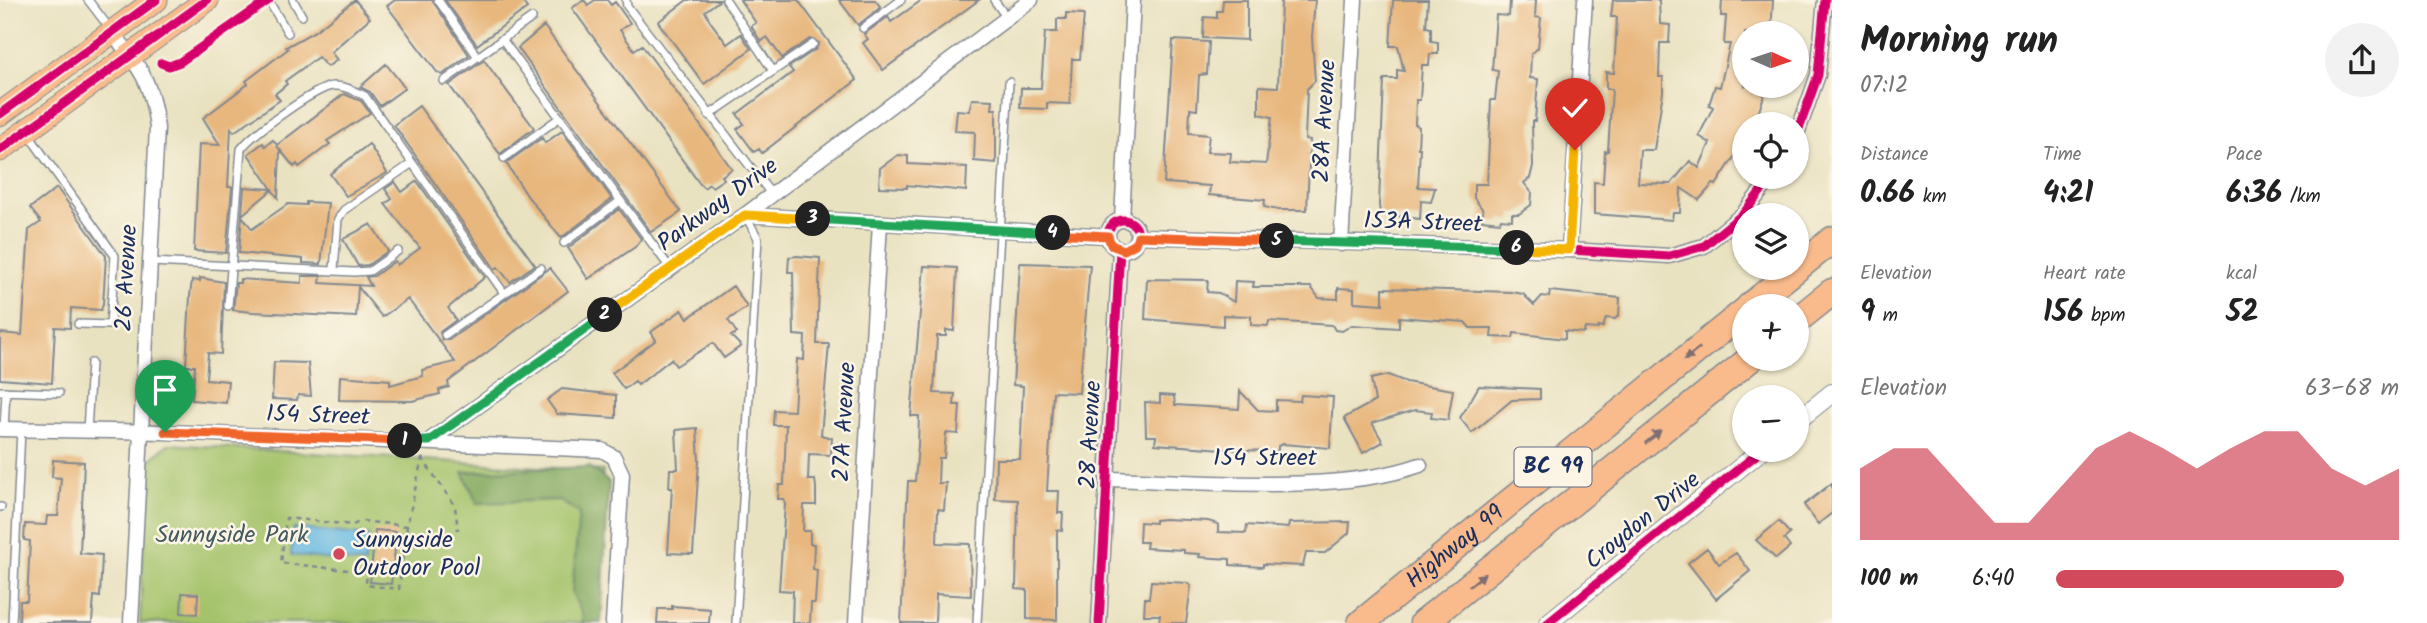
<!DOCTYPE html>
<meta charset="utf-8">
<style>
:root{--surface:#fff;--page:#f2f2f2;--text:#222;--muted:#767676;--accent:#d1495b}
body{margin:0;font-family:Kalam,sans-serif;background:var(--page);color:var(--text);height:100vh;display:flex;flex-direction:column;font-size:26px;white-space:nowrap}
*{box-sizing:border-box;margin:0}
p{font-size:23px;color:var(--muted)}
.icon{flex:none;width:38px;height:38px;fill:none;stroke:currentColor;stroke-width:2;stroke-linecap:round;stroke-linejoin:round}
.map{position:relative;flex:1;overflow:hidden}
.drawer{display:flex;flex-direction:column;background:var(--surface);width:595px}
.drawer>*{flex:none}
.needle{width:46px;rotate:93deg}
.buttons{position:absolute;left:1732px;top:21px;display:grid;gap:14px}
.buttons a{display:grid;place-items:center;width:77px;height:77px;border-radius:50%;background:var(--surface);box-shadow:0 2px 5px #0004;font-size:35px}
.pin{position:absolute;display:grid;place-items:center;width:60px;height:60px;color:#fff;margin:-72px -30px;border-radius:50% 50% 50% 0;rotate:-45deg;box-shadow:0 0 7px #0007}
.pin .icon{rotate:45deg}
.km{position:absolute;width:35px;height:35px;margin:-18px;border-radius:50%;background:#222;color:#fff;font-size:19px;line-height:35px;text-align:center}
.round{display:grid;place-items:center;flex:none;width:74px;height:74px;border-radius:37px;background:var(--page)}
.headline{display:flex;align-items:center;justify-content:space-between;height:119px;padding:0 28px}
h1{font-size:38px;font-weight:600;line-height:52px}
.figures{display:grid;grid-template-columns:repeat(3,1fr);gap:10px;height:119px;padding:7px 28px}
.figures div{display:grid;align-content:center}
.figures b{font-size:30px;font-weight:600}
.figures small{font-size:19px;font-weight:400}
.figures p{font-size:19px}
.chart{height:196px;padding:14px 28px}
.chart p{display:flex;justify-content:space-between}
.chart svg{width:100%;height:126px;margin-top:7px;fill:var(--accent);opacity:.7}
ul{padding:0 28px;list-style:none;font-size:23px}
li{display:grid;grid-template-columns:112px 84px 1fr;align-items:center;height:52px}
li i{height:18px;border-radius:9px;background:var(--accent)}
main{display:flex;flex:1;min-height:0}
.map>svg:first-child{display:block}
.green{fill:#a4c36a;stroke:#607964;stroke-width:2}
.forest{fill:#83a95e;stroke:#4f6c5e;stroke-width:2}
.water{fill:#66b9e2;stroke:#4074a0;stroke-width:2}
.building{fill:#e8b77e}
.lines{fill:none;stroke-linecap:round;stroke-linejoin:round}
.service-casing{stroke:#828890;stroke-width:10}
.minor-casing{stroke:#828890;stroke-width:17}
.tertiary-casing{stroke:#828890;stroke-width:20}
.primary-casing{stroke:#828890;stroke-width:25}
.motorway-casing{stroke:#828890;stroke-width:29}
.path{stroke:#828890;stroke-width:2.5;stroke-dasharray:5 5;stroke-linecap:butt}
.service{stroke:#fff;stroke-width:7}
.minor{stroke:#fff;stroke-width:14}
.tertiary{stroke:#fff;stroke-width:18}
.primary{stroke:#fabb8c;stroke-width:23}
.motorway{stroke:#fabb8c;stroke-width:26}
.cycleway-casing{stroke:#fcf5e5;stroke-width:13}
.cycleway{stroke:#d6006c;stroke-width:9}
.oneway{fill:#7f6e73}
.split-1-casing{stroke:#fff;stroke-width:14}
.split-2-casing{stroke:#fff;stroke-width:14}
.split-3-casing{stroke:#fff;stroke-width:14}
.split-4-casing{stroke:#fff;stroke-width:14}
.split-5-casing{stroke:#fff;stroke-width:14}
.split-6-casing{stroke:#fff;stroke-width:14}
.split-7-casing{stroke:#fff;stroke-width:14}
.split-1{stroke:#f0652b;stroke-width:9}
.split-2{stroke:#22a559;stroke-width:9}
.split-3{stroke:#f5b400;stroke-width:9}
.split-4{stroke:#22a559;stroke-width:9}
.split-5{stroke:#f0652b;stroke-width:9}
.split-6{stroke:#22a559;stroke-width:9}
.split-7{stroke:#f5b400;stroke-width:9}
.poi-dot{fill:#d1495b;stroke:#fcf5e5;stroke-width:2.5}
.labels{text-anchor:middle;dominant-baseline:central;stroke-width:5;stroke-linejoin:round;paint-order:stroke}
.shield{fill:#fcf5e5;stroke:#5e6a86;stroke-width:2}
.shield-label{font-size:23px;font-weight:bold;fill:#1b2f5e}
.street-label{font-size:24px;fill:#1b2f5e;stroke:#fcf5e5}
.park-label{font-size:24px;fill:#445b62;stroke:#fcf5e5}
.poi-label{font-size:24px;fill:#1b2f5e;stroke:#fcf5e5;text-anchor:start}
</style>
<main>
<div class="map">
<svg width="1832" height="623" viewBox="0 0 1832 623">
<rect width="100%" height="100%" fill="#fcf5e5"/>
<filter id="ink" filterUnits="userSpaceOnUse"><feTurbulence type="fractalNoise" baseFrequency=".0143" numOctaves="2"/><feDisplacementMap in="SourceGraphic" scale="14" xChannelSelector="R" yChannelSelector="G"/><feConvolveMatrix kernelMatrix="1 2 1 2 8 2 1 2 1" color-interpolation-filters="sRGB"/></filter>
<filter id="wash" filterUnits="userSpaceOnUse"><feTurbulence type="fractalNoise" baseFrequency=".00686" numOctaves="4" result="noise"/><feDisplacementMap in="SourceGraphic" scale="28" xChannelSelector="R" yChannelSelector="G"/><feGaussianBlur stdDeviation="1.57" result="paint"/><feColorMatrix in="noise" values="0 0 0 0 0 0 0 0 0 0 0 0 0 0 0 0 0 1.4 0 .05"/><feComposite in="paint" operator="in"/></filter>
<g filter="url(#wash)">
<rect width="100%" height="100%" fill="#e9e2c1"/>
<path class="green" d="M168 444 603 471 592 623H140L147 463Z"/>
<path class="forest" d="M589 467 609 482 601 623H582L583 616 572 592 579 513 558 500 477 503 463 472Z"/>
<path class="water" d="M294 528 368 536 365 564 291 555Z"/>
<g id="blocks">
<path class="building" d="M355 0 370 18 331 52 337 60 327 67 318 57 285 81 287 84 275 94 280 100 234 132 231 128 228 187H232L226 253 194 251 199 144 220 145 203 118 248 84 246 81 288 49 286 47 315 31Z
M395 0H432L469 55 442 75 437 72 387 6Z
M445 0H521L527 8 477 45Z
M584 0 588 5 595 0H607L611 5 615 2 630 23 620 30 634 50 642 45 732 169 722 176 724 179 712 187 709 184 704 188 700 184 572 8Z
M687 0H720L705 11 710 21 727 44 741 34 751 49 704 84 658 22Z
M740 0H798L857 80 762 153 759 149 754 152 737 129 744 124 737 114 793 72 789 67 816 49 819 43 810 39 782 58 767 37 761 42 751 26 756 23Z
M839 0H875L881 7 858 25Z
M922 0H979L883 70 863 43 868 39 864 34 888 17 891 22Z
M1223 0H1247V40L1203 38 1204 17 1217 18V11H1222Z
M1281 0H1315L1312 37 1315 81 1307 89 1305 139 1310 140 1307 210H1278L1264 207 1265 200 1209 195 1210 186 1164 183 1173 40 1209 42 1207 74 1199 75 1197 110 1190 109 1189 133 1209 135 1207 152 1231 153 1230 162 1266 164 1272 117 1259 114V86L1278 87Z
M1393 0H1428L1426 27 1431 28V41L1438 42V54H1430L1429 65H1422L1420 100H1416L1415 124 1419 127 1418 148H1420L1418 187 1435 188 1431 202 1421 201 1420 219 1380 214 1379 204 1384 79H1397V70L1404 71 1398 46H1390Z
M1510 0H1536L1535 17 1541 18 1538 48 1531 54 1530 78 1538 79 1535 121H1532L1533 166 1530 178 1524 183 1532 193 1531 205 1519 214H1512V220L1501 219 1500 222 1482 220 1483 210 1474 198V184H1487L1491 100H1495L1498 71 1492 70 1496 15 1509 16Z
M1613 0H1659L1660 24 1670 25 1669 43H1660L1659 77H1663V92L1654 150H1640L1638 183 1671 184 1690 161 1699 168 1710 143 1699 136 1713 107 1709 105 1715 86 1720 87 1730 44H1724L1726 16H1721L1722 0H1773L1771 33H1745V86H1767L1755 124H1745L1737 147 1740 148 1716 185 1713 184 1699 200 1681 188 1680 213H1673L1672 220 1594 214V182L1603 183 1605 151H1608L1612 89H1606V72L1614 73 1617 17H1611Z
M1066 13 1084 14 1080 59H1072L1070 104 1047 103V109L1020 108 1021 88H1041L1045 32H1057V19H1066Z
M544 26 681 212 651 232 518 48Z
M484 60 534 128 500 154 449 85Z
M386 64 405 88 380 106 370 92 360 87Z
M344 94 361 101 370 113 327 141 330 144 299 167 297 164 294 167 277 146 280 150 278 198 272 190 242 215 244 187 272 189 248 154 263 143 265 146 273 140 277 145Z
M972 99 993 100 992 109H996V163L974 161 975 132 955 131 957 110 969 111Z
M419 106 535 265 510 282 498 267 495 269 394 125Z
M562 131 612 199 561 238 528 197 506 163 542 138 545 143Z
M369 144 387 173 346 196 330 174Z
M898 155 908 156V164L967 167 966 191 907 185V188L879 187 880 168Z
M417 181 485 277 448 308 456 320 440 332 442 340H449L550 268 568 291 448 382 449 387 439 390 440 394 412 401 339 400 340 376 390 380V385L423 376 422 370 455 362 408 299 382 317 358 287 356 317 253 312 233 310 236 283H240V279L302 283V276H321L320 283 371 286 366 277 374 276 395 261 397 265 420 248 385 204 392 199 385 189 395 182 402 192Z
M57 188 106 256 103 304 101 310 71 308 70 328 55 327 52 383 0 379V333L22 335 29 230 41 222 30 208Z
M306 202 328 203 321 264 303 263V259L239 253 242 216 252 229 288 204 306 205Z
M619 209 641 239 635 247 588 279 568 248Z
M371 224 388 251 368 265 358 266 343 239Z
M797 256 820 258 817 344H829L821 435 832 438 831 455 809 454 808 480H815L816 487V505H804L803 531H810V544H814L813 569 817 570 815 603H811L810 623H792L793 591 779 590 785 504 784 499H778L779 485H784L786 425H773L774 410 794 411 797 359 804 360 805 336 794 335 793 272H788L789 257Z
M1020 263 1090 265 1079 393 1053 392 1047 491H1059L1058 513H1063L1062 531 1057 530V620L1027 619V590L1016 589 1018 500 995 499 996 459H1020L1023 386 1013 385Z
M924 266 957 268 954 331 946 330V336H937L934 393 955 394 954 405H960L958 434 946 433 944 458H939L938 483H946L944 510 938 509 937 543 970 544 971 596 936 594 935 623H901L908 481H915L918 445 919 416H911Z
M200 278 224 282 221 354 208 353 206 379 228 381 226 403 192 400 195 366H186L190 296 192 280 200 281Z
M1147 279 1208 280 1207 292 1219 293 1234 302 1235 281 1254 282 1253 287H1311L1319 298 1338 299V288L1354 289V302L1383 304V288L1512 292 1523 294 1534 305 1542 296 1549 297 1550 291 1620 298 1619 315 1615 319 1606 318 1603 327H1598V329L1585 328 1584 333 1565 331V339L1514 333 1513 338 1491 337 1492 328H1470L1465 322 1399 317V328L1352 325 1342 331 1335 330 1332 325 1269 321 1268 326 1251 325V316L1223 315V326L1145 319Z
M733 286 747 307 728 320 737 333 731 336 741 346 724 358 713 343 676 366 671 359 638 385 635 381 624 389 612 373 656 340 651 332 682 310 688 318Z
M274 362 308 363 311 396 298 395 297 400 272 399Z
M1388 375 1406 382 1453 390 1448 420 1431 418 1432 412 1415 410 1372 423 1383 442 1363 453 1344 418 1375 401 1371 379Z
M1479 386 1540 389V399L1512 400 1472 433 1460 418Z
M562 389 616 395V418L557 414 547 400Z
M1240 391 1258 410 1276 411V400L1300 401 1301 395 1333 397 1330 448 1283 444 1278 446V451L1237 450 1155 444 1156 436H1146L1145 402 1160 403V395L1174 396 1175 405 1239 409Z
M697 428 699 461 693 554 668 553 672 488H669L670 469H678L676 430Z
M53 460 84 462 80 553 102 555 100 597 94 596 92 623H19L20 601H27L30 541 24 540 25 524 46 525 47 516H58L61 478 52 477Z
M1832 483V513L1818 524 1804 505Z
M1165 519 1208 521 1218 524V532L1246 533 1247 525 1288 528 1289 523 1350 522 1349 533 1325 553H1306L1303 566 1263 564V567L1230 565V559L1199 557 1200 554 1184 553V550L1146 548 1147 542H1139L1140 522 1155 523V520Z
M1779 521 1790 534 1784 539 1790 547 1776 559 1756 540Z
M375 530 397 532 391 584 370 582Z
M1707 548 1719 564 1736 553 1750 571 1716 599 1688 563Z
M1151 581 1187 583 1191 586 1186 623H1159L1160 615H1144L1145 598H1149Z
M182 593 198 594 197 614 181 613Z
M672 606 710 609 709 623H657L658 609H672Z"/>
</g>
</g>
<g filter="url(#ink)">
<use href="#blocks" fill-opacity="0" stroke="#828890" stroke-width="2"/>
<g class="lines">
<g class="service-casing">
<path id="service" d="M88 0 111 30
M268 0 288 33
M293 0 302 16
M438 0 478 57
M626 0 627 6 772 195
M726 0 773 71
M994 0 1007 18
M863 28 901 0
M502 39 670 268
M444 81 532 18
M709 115 813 44
M28 134 115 256 110 325 78 324
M504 158 559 118
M564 243 620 201
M151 262 354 272 370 271 398 251
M334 269 338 219 344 210 411 164
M228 306 241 149C253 133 308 94 328 87 340 83 354 91 365 96L504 293
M445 335 541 268
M0 391 59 393
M4 429 6 391
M87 431 91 363
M0 507H1
M12 623 21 430
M736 623 758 238 745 215
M977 623 1009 82"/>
</g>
<g class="minor-casing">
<path id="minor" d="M112 32C141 69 151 80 157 128L131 623
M1797 134 1818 75 1825 0
M745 215 1108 236
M1122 220 1133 0
M1108 235a15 15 0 1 1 30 0a15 15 0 1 1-30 0Z
M1138 236 1569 250 1669 256 1704 246 1743 214 1772 177
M1341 244 1355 0
M1569 250 1585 0
M0 429 165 432 602 450 614 457 622 474 613 623
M429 441 745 215 1031 0
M1108 479C1200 481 1335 495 1420 465
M856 623 880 223
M1099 623 1120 250"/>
</g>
<g class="tertiary-casing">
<path id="tertiary" d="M1797 421 1832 393
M1548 623 1762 450"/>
</g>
<g class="primary-casing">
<path id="primary" d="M0 114 156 0
M0 150 207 0"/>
</g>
<g class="motorway-casing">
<g id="motorway">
<path d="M1750 306 1832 240"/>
<path d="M1797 320 1832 292"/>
<path id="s1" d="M1361 623 1745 311"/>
<path d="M1423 623 1750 359"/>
</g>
</g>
<path class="path" d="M422 458 455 506 458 530
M407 526 362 521 353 525 286 518 281 563 367 572 366 585 399 589 407 526 422 458"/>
<use href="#service" class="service"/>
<use href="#minor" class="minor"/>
<use href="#tertiary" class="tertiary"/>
<use href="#primary" class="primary"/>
<use href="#motorway" class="motorway"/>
<g class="cycleway-casing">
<path id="cycleway" d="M161 63 169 66 180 62 269 0
M0 114 156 0
M1797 134 1818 75 1825 0
M0 150 207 0
M1108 235a15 15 0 1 1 30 0a15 15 0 1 1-30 0Z
M1138 236 1569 250 1669 256 1704 246 1743 214 1772 177
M1099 623 1120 250
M1548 623 1762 450"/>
</g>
<use href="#cycleway" class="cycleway"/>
</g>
<defs><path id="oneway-solid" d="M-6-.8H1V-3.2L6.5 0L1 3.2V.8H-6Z" transform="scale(1.75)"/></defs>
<g class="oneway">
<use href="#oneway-solid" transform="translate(1692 354) rotate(141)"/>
<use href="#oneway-solid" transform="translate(1653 437) rotate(-39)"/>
<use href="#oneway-solid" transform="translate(1477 580) rotate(-39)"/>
</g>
</g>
<g class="lines" filter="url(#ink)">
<g class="split-1-casing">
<path id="split-1" d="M165 432 405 441"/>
</g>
<g class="split-2-casing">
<path id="split-2" d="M405 441H429L605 315"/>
</g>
<g class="split-3-casing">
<path id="split-3" d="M605 315 745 215 813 219"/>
</g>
<g class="split-4-casing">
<path id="split-4" d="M813 219 1053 233"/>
</g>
<g class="split-5-casing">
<path id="split-5" d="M1053 233 1108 236 1111 245 1124 250 1135 244 1138 236 1277 241"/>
</g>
<g class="split-6-casing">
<path id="split-6" d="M1277 241 1517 248"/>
</g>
<g class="split-7-casing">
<path id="split-7" d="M1517 248 1569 250 1575 150"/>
</g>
<use href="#split-1" class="split-1"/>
<use href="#split-2" class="split-2"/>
<use href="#split-3" class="split-3"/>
<use href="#split-4" class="split-4"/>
<use href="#split-5" class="split-5"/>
<use href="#split-6" class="split-6"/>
<use href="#split-7" class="split-7"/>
</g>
<circle class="poi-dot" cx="339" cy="554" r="7"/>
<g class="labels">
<rect class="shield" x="1514.5" y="447.5" width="77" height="39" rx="5"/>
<g class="shield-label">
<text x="1553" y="467">BC 99</text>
</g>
<g class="street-label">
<text transform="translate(1325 121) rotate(-87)">28A Avenue</text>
<text transform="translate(718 205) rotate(-36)">Parkway Drive</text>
<text transform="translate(1423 223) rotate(2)">153A Street</text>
<text transform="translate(127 278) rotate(-87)">26 Avenue</text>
<text transform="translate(318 416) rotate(2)">154 Street</text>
<text transform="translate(845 422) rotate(-87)">27A Avenue</text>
<text transform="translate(1091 435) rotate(-87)">28 Avenue</text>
<text x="1265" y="458">154 Street</text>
<text transform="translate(1643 521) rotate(-39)">Croydon Drive</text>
<text stroke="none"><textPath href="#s1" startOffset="121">Highway 99</textPath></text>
</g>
<g class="park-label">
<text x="232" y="535">Sunnyside Park</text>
</g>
<g class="poi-label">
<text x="353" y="540">Sunnyside<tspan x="353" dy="28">Outdoor Pool</tspan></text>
</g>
</g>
</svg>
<div class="buttons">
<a><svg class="needle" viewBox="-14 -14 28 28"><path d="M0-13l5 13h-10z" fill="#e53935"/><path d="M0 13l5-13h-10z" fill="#767676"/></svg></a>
<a><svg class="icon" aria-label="locate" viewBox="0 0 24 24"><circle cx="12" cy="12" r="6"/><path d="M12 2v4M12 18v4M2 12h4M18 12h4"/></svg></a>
<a><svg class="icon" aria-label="layers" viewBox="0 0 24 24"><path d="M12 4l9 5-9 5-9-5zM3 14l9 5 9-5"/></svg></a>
<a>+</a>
<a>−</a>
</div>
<div class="pin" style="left:165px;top:432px;background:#1e9e55"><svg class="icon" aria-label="arrive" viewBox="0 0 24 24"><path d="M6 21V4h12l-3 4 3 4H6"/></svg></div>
<div class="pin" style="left:1575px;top:150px;background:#d93025"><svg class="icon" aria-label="check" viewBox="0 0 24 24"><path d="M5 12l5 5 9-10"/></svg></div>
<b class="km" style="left:405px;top:441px">1</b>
<b class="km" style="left:605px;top:315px">2</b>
<b class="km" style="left:813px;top:219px">3</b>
<b class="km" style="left:1053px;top:233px">4</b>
<b class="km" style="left:1277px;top:241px">5</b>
<b class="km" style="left:1517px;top:248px">6</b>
</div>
<section class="drawer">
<div class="headline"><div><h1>Morning run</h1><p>07:12</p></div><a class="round"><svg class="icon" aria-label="share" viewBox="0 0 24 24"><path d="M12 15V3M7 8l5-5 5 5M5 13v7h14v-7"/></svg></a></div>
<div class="figures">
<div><p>Distance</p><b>0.66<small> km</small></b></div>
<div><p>Time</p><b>4:21</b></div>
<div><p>Pace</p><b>6:36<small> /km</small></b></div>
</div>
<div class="figures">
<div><p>Elevation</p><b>9<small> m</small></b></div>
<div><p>Heart rate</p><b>156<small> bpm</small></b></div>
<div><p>kcal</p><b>52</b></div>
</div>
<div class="chart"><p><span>Elevation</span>63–68 m</p>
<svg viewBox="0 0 160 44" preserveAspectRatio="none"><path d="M0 44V19L10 12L20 12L30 25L40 38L50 38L60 25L70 12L80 6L90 12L100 19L110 12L120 6L130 6L140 19L150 25L160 19V44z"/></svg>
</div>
<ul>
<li><b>100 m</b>6:40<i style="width:84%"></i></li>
</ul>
</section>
</main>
